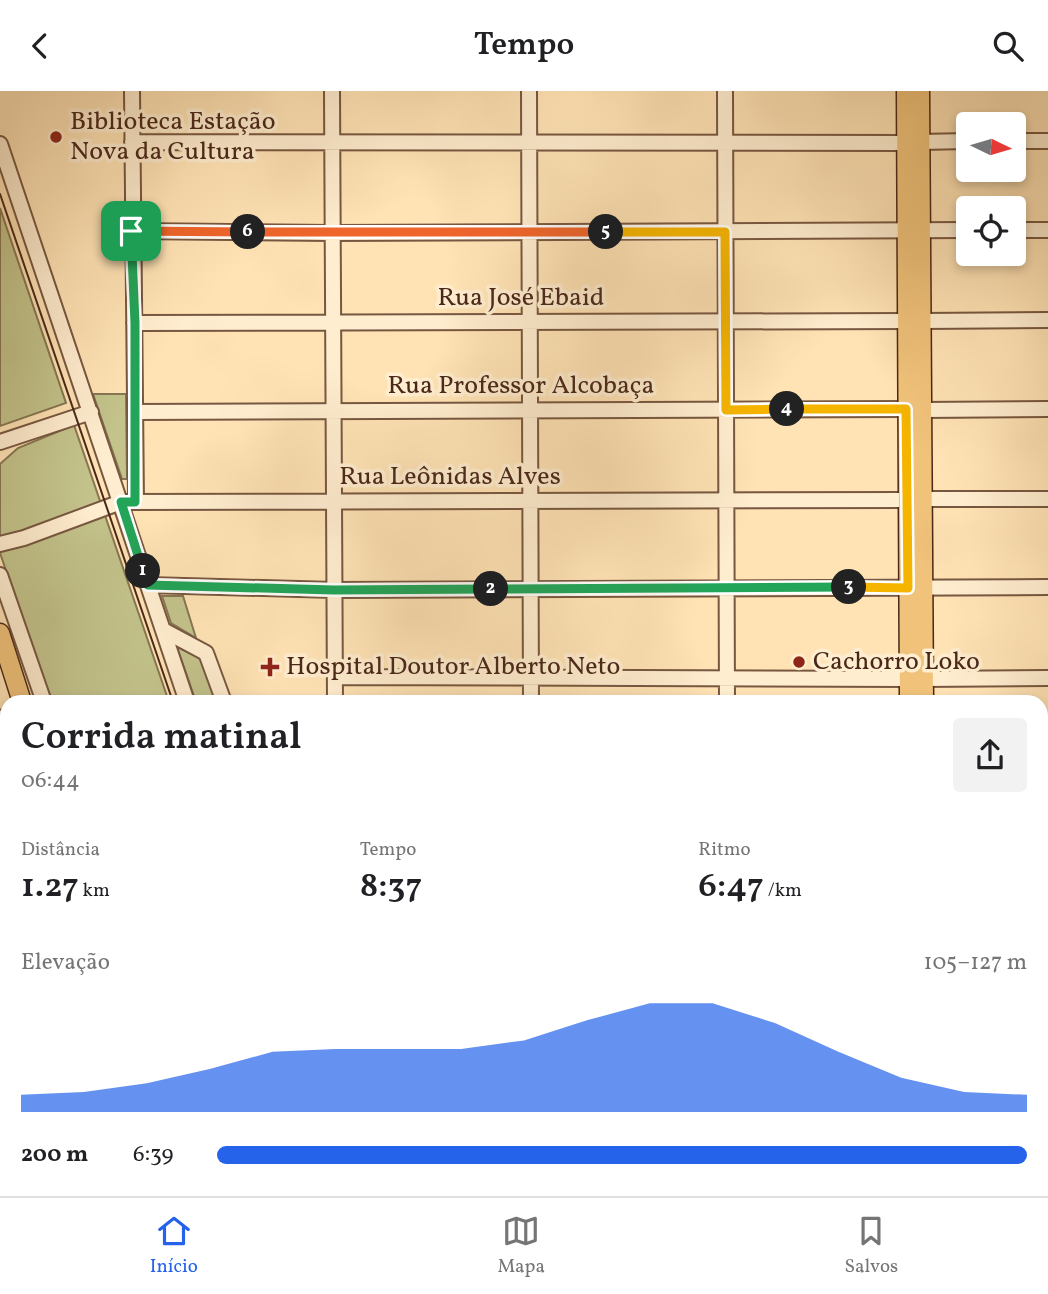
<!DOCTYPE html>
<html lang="pt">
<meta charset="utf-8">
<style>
:root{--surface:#fff;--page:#f2f2f2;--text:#202124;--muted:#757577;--line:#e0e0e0;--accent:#2563eb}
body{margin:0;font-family:Vollkorn,serif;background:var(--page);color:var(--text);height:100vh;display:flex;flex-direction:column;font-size:26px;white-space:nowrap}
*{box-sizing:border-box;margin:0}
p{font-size:23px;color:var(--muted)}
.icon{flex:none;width:38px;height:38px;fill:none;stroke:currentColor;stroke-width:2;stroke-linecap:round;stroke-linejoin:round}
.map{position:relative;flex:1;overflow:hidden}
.side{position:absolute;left:0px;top:604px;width:1048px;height:502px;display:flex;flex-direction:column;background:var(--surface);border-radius:21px 21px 0 0;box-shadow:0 4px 10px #0003}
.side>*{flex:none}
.needle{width:46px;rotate:95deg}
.buttons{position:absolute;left:956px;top:21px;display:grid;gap:14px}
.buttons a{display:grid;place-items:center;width:70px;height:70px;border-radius:7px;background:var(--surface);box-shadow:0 4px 10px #0003;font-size:35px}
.pin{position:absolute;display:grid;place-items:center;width:60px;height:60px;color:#fff;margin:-30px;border-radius:14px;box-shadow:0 4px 10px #0006}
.km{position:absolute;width:35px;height:35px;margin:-18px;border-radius:50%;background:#222;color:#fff;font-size:19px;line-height:35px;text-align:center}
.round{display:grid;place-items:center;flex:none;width:74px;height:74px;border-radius:7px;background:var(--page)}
.summary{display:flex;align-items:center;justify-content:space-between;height:119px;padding:0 21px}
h1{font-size:38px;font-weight:600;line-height:52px}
.stats{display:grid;grid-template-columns:repeat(3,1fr);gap:10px;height:119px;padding:7px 21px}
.stats div{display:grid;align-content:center}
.stats b{font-size:35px;font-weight:600}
.stats small{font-size:19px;font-weight:400}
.stats p{font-size:19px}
.chart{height:196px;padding:14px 21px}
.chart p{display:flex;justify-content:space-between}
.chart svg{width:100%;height:126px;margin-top:7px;fill:var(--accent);opacity:.7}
ul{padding:0 21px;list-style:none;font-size:23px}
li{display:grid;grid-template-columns:112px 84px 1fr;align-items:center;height:52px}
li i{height:18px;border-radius:9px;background:var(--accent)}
header{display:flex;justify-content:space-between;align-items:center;height:91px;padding:0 21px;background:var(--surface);font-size:32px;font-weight:600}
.tabs{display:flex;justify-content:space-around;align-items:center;height:98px;border-top:2px solid var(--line);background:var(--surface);font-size:19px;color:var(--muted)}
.tabs a{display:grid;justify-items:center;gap:4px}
.tabs .active{color:var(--accent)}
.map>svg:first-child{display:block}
.green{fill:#c3c38b;stroke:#867652;stroke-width:2}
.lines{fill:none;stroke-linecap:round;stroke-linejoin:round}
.minor-casing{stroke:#775740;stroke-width:18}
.major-casing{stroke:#4a2819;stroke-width:21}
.minor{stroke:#ffedcf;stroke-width:14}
.major{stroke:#f0c27a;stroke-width:18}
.tram{stroke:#4a2819;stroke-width:2}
.split-1-casing{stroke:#fff;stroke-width:14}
.split-2-casing{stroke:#fff;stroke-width:14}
.split-3-casing{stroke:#fff;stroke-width:14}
.split-4-casing{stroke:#fff;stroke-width:14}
.split-5-casing{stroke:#fff;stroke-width:14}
.split-6-casing{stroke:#fff;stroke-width:14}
.split-7-casing{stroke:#fff;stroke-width:14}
.split-1{stroke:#22a559;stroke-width:9}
.split-2{stroke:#22a559;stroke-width:9}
.split-3{stroke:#22a559;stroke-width:9}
.split-4{stroke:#f5b400;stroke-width:9}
.split-5{stroke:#f5b400;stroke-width:9}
.split-6{stroke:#f0652b;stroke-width:9}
.split-7{stroke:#f0652b;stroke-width:9}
.poi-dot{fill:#8f2418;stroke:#ffedcf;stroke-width:2.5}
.labels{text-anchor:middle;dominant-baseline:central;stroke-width:7;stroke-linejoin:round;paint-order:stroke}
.poi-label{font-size:26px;fill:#4a2819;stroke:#ffedcf;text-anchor:start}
.street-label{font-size:26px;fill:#4a2819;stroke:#ffedcf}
</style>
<header><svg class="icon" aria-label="back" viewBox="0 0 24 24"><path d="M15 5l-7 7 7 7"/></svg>Tempo<svg class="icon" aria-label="search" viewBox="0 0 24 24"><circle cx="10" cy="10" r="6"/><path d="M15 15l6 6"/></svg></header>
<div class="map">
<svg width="1048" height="1105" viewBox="0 0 1048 1105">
<rect width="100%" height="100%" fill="#ffe3b5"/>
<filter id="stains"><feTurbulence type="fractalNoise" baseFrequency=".00286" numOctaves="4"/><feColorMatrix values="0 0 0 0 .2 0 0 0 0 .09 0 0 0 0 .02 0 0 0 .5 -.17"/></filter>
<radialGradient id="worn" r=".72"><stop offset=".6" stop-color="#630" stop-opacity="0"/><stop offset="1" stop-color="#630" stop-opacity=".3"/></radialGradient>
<path class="green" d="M0 117 66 312 0 335Z
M93 303H126L127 388H122Z
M74 334 169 611H51L0 462V373L18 357Z
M162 505H183L196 547 171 532Z
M177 556 203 568 218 611H196Z
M1041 771H1048V833H1041Z
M220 1099H332L334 1105H222Z"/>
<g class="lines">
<g class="minor-casing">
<path id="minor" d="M132 0 136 411
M332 0 335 611
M529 0 531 611
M725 0 727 611
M1013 50H1048
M132 51 906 52
M920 51 968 50
M0 53 187 611
M1013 139H1048
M131 140 332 142 968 139
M922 230 1048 229
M134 232 907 230
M922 319 1048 318
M135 321 906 318
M0 351 91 321
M922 408H1048
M0 453 24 447 121 411 908 409
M0 484 44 611
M148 494 334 499 1048 496
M163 539 206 562 224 611
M335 586 909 588
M923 588 1048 587
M0 627 7 625
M1041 673H1048
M0 722 7 720
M1041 766H1048
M0 816 7 813
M1041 837H1048
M0 911 7 909
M1041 926 1048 927
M0 1007 7 1005
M1041 1018H1048
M0 1096 7 1097
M23 1099 87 1102
M213 1099 215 1105
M351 1099 353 1105
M927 1099 1015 1105
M424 1105V1099
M513 1105 514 1099
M710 1105V1099"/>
</g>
<g class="major-casing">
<path id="major" d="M906 0 909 611
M920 0 924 611
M0 542 22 611
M189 1099 191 1105
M905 1099V1105
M922 1099V1105"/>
</g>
<use href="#minor" class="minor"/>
<use href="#major" class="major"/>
<path class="tram" d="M0 103 173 611
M342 1099 344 1105"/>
</g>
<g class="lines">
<g class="split-1-casing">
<path id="split-1" d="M131 140 135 232V411H121L143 480"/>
</g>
<g class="split-2-casing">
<path id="split-2" d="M143 480 148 494 334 499 491 498"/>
</g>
<g class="split-3-casing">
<path id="split-3" d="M491 498 849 496"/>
</g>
<g class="split-4-casing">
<path id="split-4" d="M787 318H906L908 497 849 496"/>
</g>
<g class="split-5-casing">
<path id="split-5" d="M606 141H725L726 319 787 318"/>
</g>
<g class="split-6-casing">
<path id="split-6" d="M248 141H606"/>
</g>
<g class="split-7-casing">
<path id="split-7" d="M131 140 248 141"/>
</g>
<use href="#split-1" class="split-1"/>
<use href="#split-2" class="split-2"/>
<use href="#split-3" class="split-3"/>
<use href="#split-4" class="split-4"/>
<use href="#split-5" class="split-5"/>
<use href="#split-6" class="split-6"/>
<use href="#split-7" class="split-7"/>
</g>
<g class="poi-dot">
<circle cx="56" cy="46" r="7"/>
<circle cx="799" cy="571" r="7"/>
<path d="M266.5 565.5h7v7h7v7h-7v7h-7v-7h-7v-7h7z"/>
</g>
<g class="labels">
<g class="poi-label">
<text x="70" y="31">Biblioteca Estação<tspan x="70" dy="30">Nova da Cultura</tspan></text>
<text x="813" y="571">Cachorro Loko</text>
<text x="286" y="576">Hospital Doutor Alberto Neto</text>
</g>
<g class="street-label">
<text x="521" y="207">Rua José Ebaid</text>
<text x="521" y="295">Rua Professor Alcobaça</text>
<text x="450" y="386">Rua Leônidas Alves</text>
</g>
</g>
<rect width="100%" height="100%" filter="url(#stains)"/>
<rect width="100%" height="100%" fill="url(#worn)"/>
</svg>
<div class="buttons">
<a><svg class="needle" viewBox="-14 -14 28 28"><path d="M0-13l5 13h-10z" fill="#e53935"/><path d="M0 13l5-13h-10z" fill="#757577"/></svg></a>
<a><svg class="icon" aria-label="locate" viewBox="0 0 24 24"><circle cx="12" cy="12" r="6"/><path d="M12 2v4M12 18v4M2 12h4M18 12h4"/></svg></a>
</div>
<div class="pin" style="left:131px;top:140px;background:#1e9e55"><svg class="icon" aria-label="arrive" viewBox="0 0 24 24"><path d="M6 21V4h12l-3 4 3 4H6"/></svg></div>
<b class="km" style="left:143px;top:480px">1</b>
<b class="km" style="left:491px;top:498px">2</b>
<b class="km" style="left:849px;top:496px">3</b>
<b class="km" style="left:787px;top:318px">4</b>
<b class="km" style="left:606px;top:141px">5</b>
<b class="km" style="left:248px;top:141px">6</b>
<section class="side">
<div class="summary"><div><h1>Corrida matinal</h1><p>06:44</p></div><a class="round"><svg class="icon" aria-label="share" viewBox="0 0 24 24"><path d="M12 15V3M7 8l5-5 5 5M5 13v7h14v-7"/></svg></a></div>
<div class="stats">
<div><p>Distância</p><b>1.27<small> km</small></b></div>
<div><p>Tempo</p><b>8:37</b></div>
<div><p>Ritmo</p><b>6:47<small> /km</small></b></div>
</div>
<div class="chart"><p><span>Elevação</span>105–127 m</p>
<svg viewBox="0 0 160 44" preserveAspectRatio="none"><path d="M0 44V38L10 37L20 34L30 29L40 23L50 22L60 22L70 22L80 19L90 12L100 6L110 6L120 13L130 23L140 32L150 37L160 38V44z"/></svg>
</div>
<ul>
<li><b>200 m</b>6:39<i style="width:100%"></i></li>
</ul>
</section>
</div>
<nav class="tabs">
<a class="active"><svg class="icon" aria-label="home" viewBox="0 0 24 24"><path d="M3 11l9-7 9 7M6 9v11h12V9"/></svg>Início</a>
<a><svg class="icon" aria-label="map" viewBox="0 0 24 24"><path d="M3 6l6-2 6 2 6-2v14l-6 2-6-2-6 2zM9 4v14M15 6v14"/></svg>Mapa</a>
<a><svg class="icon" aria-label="saved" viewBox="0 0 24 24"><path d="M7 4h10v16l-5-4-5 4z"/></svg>Salvos</a>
</nav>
